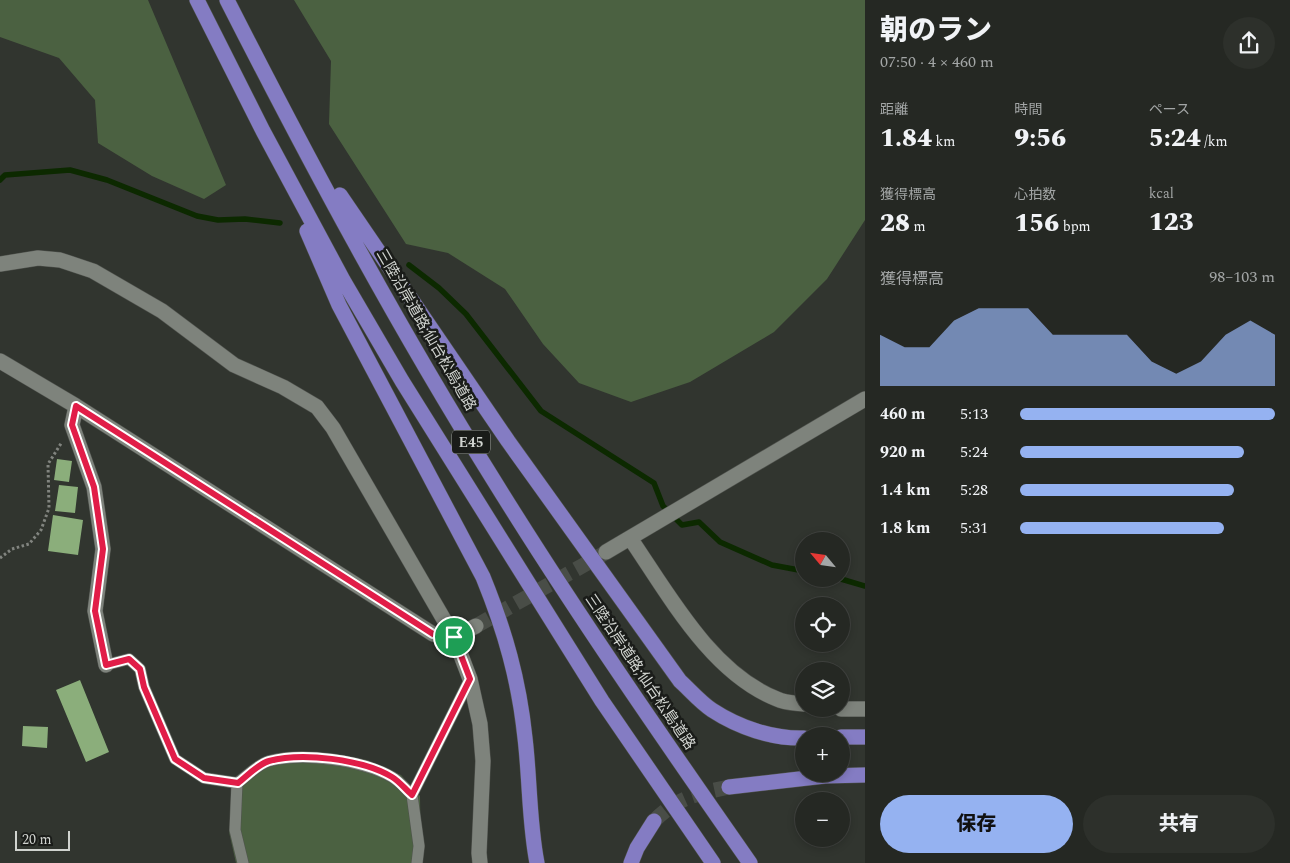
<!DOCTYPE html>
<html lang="ja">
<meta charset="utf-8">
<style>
:root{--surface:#252823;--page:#2d302b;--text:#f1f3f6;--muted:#a3a6a6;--line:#424441;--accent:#95b2f1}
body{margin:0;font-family:Spectral,"Noto Sans JP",serif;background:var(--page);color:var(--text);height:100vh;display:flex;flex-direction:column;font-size:19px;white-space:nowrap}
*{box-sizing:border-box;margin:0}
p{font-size:16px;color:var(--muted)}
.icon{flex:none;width:28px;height:28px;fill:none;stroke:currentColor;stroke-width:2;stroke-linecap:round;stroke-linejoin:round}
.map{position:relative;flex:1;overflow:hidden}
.details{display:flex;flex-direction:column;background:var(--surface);width:425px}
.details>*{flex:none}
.needle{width:32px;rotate:299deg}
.controls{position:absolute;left:795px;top:532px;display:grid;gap:10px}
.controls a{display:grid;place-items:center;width:55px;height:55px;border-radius:50%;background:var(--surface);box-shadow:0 2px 8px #0003,0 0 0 1px var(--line);font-size:25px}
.scale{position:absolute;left:15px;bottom:12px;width:55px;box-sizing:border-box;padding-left:5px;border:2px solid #d0d3cf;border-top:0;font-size:14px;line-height:18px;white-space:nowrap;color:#d0d3cf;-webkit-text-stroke:4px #1a1c19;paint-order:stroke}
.pin{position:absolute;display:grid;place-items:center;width:42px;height:42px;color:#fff;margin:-21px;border:2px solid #fff;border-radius:50%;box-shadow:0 1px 5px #0007}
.round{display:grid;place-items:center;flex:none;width:52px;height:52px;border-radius:26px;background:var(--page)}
.summary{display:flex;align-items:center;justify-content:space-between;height:85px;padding:0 15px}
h1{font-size:28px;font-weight:800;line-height:38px}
.metrics{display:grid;grid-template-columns:repeat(3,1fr);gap:8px;height:85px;padding:5px 15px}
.metrics div{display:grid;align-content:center}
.metrics b{font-size:25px;font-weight:800}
.metrics small{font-size:14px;font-weight:400}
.metrics p{font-size:14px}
.chart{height:140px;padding:10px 15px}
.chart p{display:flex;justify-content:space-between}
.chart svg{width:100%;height:90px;margin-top:5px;fill:var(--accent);opacity:.7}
.button{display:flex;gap:10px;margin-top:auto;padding:10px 15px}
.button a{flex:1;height:58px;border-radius:30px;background:var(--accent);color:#111;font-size:20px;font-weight:800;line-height:58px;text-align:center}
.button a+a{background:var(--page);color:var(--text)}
ul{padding:0 15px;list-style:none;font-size:16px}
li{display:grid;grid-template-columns:80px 60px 1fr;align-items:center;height:38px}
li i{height:12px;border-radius:6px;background:var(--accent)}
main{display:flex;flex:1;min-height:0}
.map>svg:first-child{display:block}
.green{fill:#4b6141}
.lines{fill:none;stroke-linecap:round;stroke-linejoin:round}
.stream{stroke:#0c2900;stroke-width:5.5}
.building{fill:#8bae7b}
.street-tunnel{stroke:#494d47;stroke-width:15;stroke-dasharray:15 8;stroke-linecap:butt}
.highway-tunnel{stroke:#494d47;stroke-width:15;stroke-dasharray:15 8;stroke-linecap:butt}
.lane-casing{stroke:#50534e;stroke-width:12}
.street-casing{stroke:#50534e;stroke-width:16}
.highway-casing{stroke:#50534e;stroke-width:16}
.path{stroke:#81847f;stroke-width:3;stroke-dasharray:2.5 2.5;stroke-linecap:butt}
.lane{stroke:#7e837c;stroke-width:11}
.street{stroke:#7e837c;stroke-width:15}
.highway{stroke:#847cc3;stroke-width:15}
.route-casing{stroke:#fff;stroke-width:10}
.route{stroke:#e11d48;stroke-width:6}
.labels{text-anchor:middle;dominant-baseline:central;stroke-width:5;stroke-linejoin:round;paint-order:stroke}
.shield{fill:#1a1c19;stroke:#999c98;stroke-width:1}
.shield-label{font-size:14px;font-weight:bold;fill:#d0d3cf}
.street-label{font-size:15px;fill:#d0d3cf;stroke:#1a1c19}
</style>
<main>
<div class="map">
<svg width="865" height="863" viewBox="0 0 865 863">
<rect width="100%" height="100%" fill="#31352f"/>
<path class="green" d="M0 0H148L226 185 204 199 152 176 98 143 95 100 59 58 0 37Z
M294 0H865V220L827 279 774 332 690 382 631 402 579 383 543 344 505 289 448 253 406 244 329 124 331 61Z
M306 753 367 760 401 775 420 796 421 863H236L229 832 240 774 266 756Z"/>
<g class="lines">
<path class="stream" d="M0 180 5 175 70 170 107 180 197 216 218 220 245 219 280 223
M409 265 439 288 466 314 541 411 654 483 663 506 682 525 699 522 720 542 772 565 804 571
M841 579 865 586"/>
</g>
<path class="building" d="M57 459 72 461 69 482 54 480Z
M59 485 78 487 75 513 55 511Z
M53 515 83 520 78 555 48 551Z
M80 680 109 752 86 762 56 690Z
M23 726 48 727 47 748 22 746Z"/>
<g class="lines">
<path class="street-tunnel" d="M476 626 605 553"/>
<path class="highway-tunnel" d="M654 821C678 797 697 794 729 787"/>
<g class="lane-casing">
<path id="lane" d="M106 665 129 659 140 669 144 687 175 759 204 778 237 783C246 777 258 764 269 761 302 752 362 760 392 777 399 781 406 789 412 795L470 679
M237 783 235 830 243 863
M412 795 419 846 417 863"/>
</g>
<g class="street-casing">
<path id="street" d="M0 264 38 258 60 260 93 271 162 311 234 365 283 387 317 407 333 428 454 637 470 679 480 724 483 761 479 853 480 863
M0 361 76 406 433 634 454 637 476 626
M76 406 72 425 94 487 103 549 95 611 106 665
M630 538C669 595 711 673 777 699 785 703 795 703 804 704
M606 552 865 399
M841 709H865"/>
</g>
<g class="highway-casing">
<path id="highway" d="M197 0 263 131 343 280 402 381 602 701 713 863
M227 0C310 163 396 324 493 479 574 610 662 737 750 863
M340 195 508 441 680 681C690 690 700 702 712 710 738 727 772 739 804 738
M307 231 339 305 483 577C505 631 519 680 525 738 530 780 529 822 537 863
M841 737H865
M729 787 825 776 865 775
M631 863 637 848 654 821"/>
</g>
<path class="path" d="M0 558 12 549 29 544 41 530 49 508 48 464 62 442"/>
<use href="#lane" class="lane"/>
<use href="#street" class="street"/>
<use href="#highway" class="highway"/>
</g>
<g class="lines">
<g class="route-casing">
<path id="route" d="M76 406 433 634 454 637 470 679 412 795C405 789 399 781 392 777 362 759 302 752 269 761 258 764 246 777 238 783L204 778 175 759 144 687 140 669 129 659 106 665 95 611 103 549 94 487 72 425Z"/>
</g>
<use href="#route" class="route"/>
</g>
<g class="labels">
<rect class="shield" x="452" y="430.5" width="38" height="23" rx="4"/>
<g class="shield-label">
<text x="471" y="442">E45</text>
</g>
<g class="street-label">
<text transform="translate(426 330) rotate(60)">三陸沿岸道路;仙台松島道路</text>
<text transform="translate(640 672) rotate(56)">三陸沿岸道路;仙台松島道路</text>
</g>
</g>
</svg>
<div class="controls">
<a><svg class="needle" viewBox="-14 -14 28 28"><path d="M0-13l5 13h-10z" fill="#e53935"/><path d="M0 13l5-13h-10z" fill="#a3a6a6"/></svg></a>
<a><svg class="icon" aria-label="locate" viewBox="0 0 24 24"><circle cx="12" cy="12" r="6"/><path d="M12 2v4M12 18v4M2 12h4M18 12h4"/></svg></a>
<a><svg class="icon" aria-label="layers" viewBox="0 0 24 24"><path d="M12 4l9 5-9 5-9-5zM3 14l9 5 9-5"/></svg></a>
<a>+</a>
<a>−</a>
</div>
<div class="scale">20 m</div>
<div class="pin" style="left:454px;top:637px;background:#1e9e55"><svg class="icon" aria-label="arrive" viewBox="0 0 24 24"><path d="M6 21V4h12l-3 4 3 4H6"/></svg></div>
</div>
<section class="details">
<div class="summary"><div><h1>朝のラン</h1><p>07:50 · 4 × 460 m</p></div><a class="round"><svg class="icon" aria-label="share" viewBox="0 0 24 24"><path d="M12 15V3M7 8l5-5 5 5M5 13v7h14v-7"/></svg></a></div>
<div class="metrics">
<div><p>距離</p><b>1.84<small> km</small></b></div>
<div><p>時間</p><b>9:56</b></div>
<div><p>ペース</p><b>5:24<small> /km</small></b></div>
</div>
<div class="metrics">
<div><p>獲得標高</p><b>28<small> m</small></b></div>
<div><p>心拍数</p><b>156<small> bpm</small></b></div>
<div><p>kcal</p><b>123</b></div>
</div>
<div class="chart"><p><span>獲得標高</span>98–103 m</p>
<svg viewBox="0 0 160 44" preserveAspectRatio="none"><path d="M0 44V19L10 25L20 25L30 12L40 6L50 6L60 6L70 19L80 19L90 19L100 19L110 32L120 38L130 32L140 19L150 12L160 19V44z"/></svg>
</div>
<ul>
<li><b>460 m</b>5:13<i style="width:100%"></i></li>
<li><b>920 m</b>5:24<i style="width:88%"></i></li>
<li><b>1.4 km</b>5:28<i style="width:84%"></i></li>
<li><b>1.8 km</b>5:31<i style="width:80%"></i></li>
</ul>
<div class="button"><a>保存</a><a>共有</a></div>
</section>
</main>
